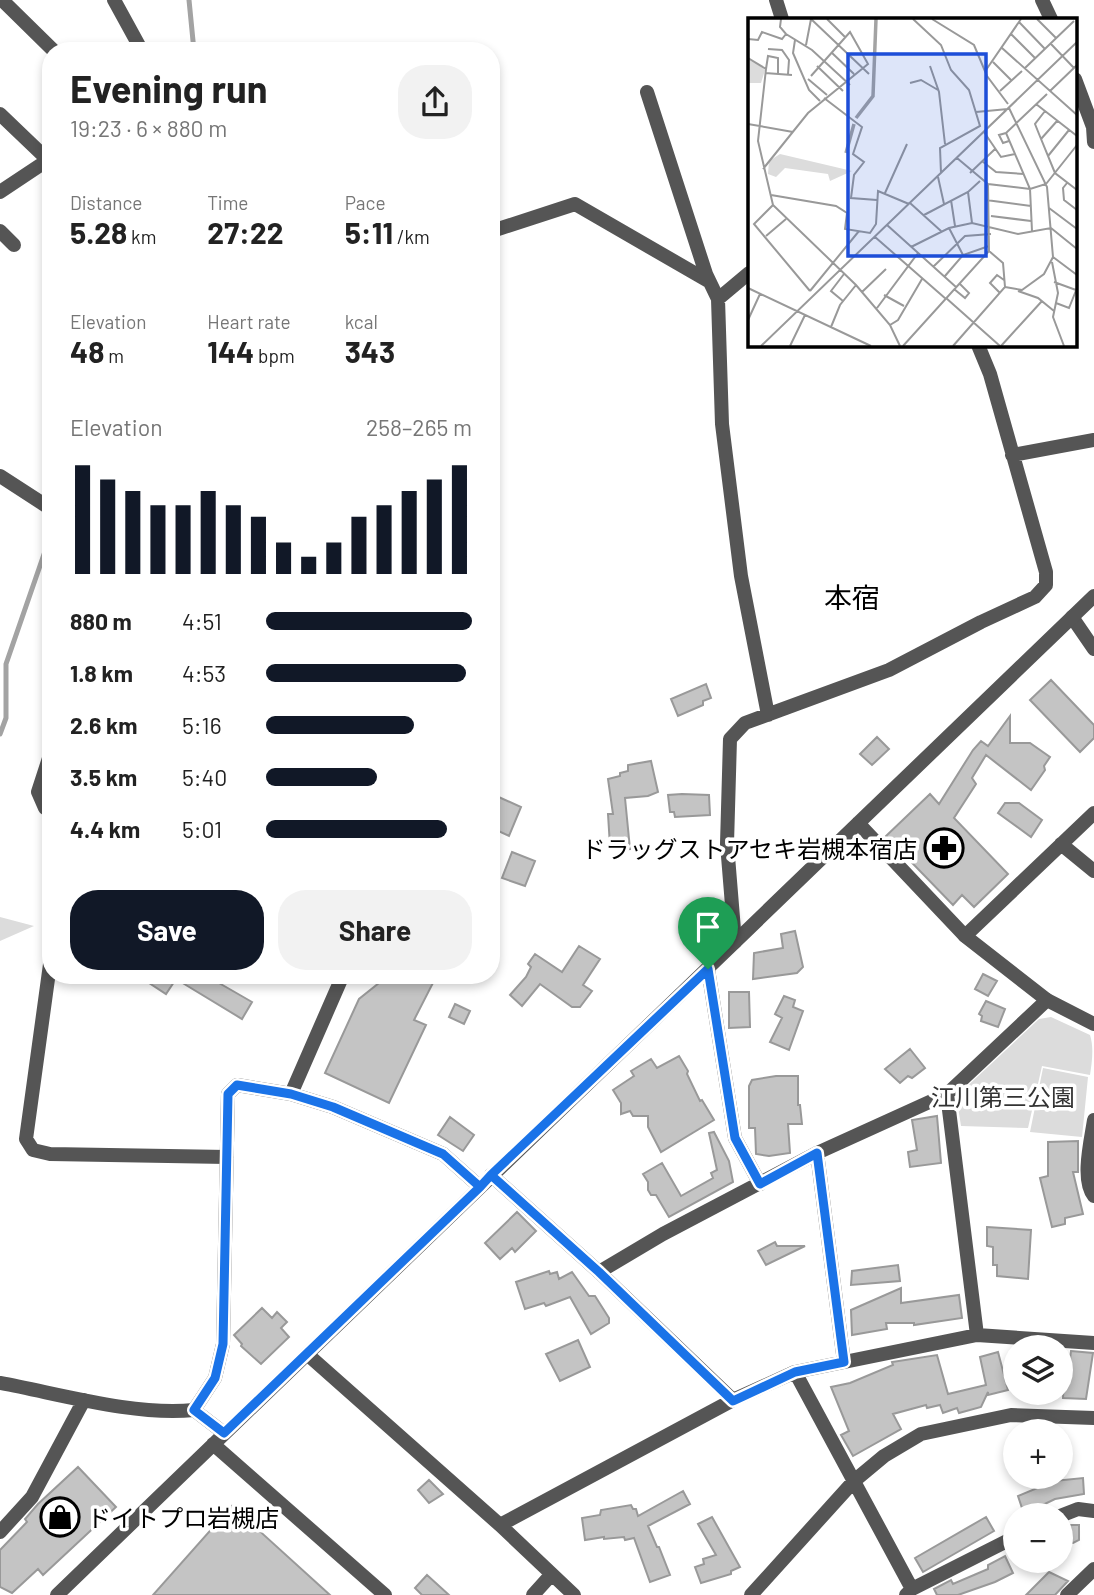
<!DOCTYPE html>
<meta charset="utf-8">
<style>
:root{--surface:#fff;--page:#f2f2f2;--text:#222;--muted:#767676;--accent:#111827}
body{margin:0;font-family:Barlow,"Noto Sans JP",sans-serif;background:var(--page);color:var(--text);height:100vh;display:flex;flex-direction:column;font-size:26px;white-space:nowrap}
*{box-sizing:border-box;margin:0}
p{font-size:23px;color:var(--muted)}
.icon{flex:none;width:38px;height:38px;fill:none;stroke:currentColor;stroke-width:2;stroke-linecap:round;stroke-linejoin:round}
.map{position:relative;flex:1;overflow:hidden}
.panel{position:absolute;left:42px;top:42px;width:458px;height:942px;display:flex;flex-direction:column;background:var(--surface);border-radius:28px;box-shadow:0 4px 10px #0003}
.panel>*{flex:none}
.fabs{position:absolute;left:1003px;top:1335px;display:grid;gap:14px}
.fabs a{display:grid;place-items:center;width:70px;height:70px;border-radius:50%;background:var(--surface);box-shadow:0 4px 10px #0003;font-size:35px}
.pin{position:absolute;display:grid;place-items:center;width:60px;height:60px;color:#fff;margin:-72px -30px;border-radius:50% 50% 50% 0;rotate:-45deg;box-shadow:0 0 7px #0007}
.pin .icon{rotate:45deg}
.round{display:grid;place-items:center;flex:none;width:74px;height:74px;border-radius:28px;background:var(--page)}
.overview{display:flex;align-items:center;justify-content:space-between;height:119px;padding:0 28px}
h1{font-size:38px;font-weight:700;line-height:52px}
.metrics{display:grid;grid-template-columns:repeat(3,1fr);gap:10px;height:119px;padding:7px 28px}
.metrics div{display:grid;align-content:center}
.metrics b{font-size:30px;font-weight:700}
.metrics small{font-size:19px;font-weight:400}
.metrics p{font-size:19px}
.chart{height:196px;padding:14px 28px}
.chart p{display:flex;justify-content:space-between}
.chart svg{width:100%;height:126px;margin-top:7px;stroke:var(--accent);stroke-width:6}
.action{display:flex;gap:14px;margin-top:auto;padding:14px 28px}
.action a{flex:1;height:80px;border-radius:28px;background:var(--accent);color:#fff;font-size:28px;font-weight:700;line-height:80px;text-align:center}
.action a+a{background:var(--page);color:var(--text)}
ul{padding:0 28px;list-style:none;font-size:23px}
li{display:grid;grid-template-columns:112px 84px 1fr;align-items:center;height:52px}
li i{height:18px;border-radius:9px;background:var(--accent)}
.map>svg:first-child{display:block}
.green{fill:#dcdcdc}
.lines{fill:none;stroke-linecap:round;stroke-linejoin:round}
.stream{stroke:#a3a3a3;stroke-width:5}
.building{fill:#c4c4c4;stroke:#999;stroke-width:2}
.minor{stroke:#555;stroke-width:14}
.tertiary{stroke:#555;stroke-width:14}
.route-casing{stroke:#fff;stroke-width:14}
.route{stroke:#1a73e8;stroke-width:9}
.labels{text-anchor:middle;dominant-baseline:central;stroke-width:7;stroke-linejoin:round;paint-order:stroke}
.poi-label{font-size:24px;fill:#000;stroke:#fff;text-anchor:end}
.park-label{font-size:24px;fill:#333;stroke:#fff}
.quarter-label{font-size:28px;fill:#000;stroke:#fff}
.inset-river{fill:none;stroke:#a3a3a3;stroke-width:3.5}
.inset-road{fill:none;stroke:#999;stroke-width:2}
.view{fill:#1d4ed8;fill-opacity:0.15;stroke:#1d4ed8;stroke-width:3.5}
.inset-edge{fill:none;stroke:#000;stroke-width:3.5}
</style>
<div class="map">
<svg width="1094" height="1595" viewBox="0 0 1094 1595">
<rect width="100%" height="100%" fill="#fff"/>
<path class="green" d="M0 917 34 926 0 941Z
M1051 1017 1090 1035C1094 1047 1092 1062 1090 1075L1042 1066 1028 1128 961 1126 958 1107 961 1092 1039 1019Z
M1043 1068 1088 1077 1082 1137 1030 1132Z"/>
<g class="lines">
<path class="stream" d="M189 0 194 51
M0 734 6 718V664L51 534"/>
</g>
<path class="building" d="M1051 680 1094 725V738L1080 752 1030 700Z
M706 684 711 698 703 701V705L678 716 671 699Z
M1010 716V743H1030L1050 757 1044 766 1045 770 1031 790 986 755 972 778 976 784 954 818 1008 874 974 907 962 895 953 905 886 836 930 794 939 804 973 750 981 741 988 746Z
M877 737 889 749 872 765 860 754Z
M651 761 658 792 648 796 625 798 630 849 619 850V847L610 846 608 814H613L608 779 620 776V773L628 771V765Z
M492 794 521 807 509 836 492 828Z
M682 794 709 795 710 815 675 817 674 812H670L668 795Z
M1005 803H1019L1042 820 1031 837 998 813Z
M512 852 535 861 525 886 502 878Z
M795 931 803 967 797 973 753 979 754 953 783 948 781 934Z
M579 946 600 959 583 985 592 991 580 1007H572L540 984 522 1006 510 995 526 977 531 967 528 964 535 954 562 972Z
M983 974 997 981 988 996 975 989Z
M137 975H205L252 1002 242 1019 176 979 166 994Z
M389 975H437L414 1020 426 1025 389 1103 325 1073 359 999Z
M729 992H749L750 1027 729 1028Z
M784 996 795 1000 793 1007 803 1011 789 1050 770 1042 782 1018 775 1014Z
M986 1001 1005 1009 998 1027 981 1021 982 1016 979 1014Z
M455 1004 470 1011 464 1024 449 1017Z
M910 1049 925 1068 912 1078 908 1076 900 1083 885 1069Z
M679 1056 688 1071 687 1074 700 1101 702 1100 714 1120 661 1152 648 1127V1116H633L630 1111 621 1114V1103L613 1090 634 1076 631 1071 651 1059 657 1068Z
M776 1076H798V1105H800L802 1124H788L790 1153 769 1156 756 1154 755 1128H749V1086L752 1080Z
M937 1116 941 1163 910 1167 908 1152 917 1150 912 1120Z
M450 1117 474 1135 463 1151 438 1135Z
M714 1132 729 1161 733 1182 669 1217 656 1195H651L648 1190V1182L643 1174 662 1163 681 1196 713 1178 711 1173 717 1170 709 1133Z
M1078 1141V1172H1073L1083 1214 1065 1218V1224L1052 1227 1040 1178 1048 1176V1142Z
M517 1212 536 1231 515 1252 512 1248 500 1259 485 1243Z
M987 1227 1031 1230 1028 1279 997 1276V1265H993V1247L987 1246Z
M775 1242 777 1246H805L766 1265 758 1251Z
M898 1265 900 1281 851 1285 852 1271Z
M549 1271 550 1274 557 1272 559 1279 572 1272 589 1296H595L609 1318V1323L591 1334 570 1297 546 1306 544 1303 525 1309 516 1282Z
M901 1288V1303L959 1295 962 1318 914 1325V1323H886L887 1329 852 1335 851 1310Z
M262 1308 272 1318 277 1312 287 1322 281 1328 289 1337 261 1364 241 1346 242 1344 234 1335Z
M578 1340 590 1367 560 1381 546 1354Z
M1071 1351 1093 1353 1086 1399 1063 1398 1064 1379 1069 1369Z
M998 1352 1008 1390 988 1395V1392L981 1407 959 1413 957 1408 943 1413 940 1405 927 1408 926 1405 893 1414 901 1429 853 1456 841 1435 849 1431 831 1387 850 1383 893 1365 892 1362 937 1355 948 1394 986 1385 980 1357Z
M78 1467 116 1507 43 1575 38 1569 12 1593 0 1587V1550L27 1522 25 1519 38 1504Z
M1083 1478 1084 1494 1055 1499 1024 1514 1018 1496 1054 1481Z
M429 1480 443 1494 429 1503 418 1490Z
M683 1491 690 1504 648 1526 657 1547H659L670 1575 650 1582 634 1538 625 1540 624 1537 604 1539V1537L585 1540 582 1518 600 1515 601 1510 631 1505 633 1509H636L638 1516Z
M232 1506 330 1595H153Z
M712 1517 740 1567 731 1571V1574L701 1583 695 1567 704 1564 703 1559 716 1555 698 1524Z
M986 1517 994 1531 923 1572 915 1558Z
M1060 1525H1079V1540L1073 1543H1060Z
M1005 1556 1013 1573 995 1582 958 1595H937L934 1589 951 1580 953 1584 988 1569V1565Z
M1049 1572 1068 1581 1055 1595H1026Z
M427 1575 449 1595H422L415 1588Z"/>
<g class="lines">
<path class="minor" d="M2 0 54 51
M114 0 142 51
M776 0 782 19
M1042 0 1051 19
M1075 79 1093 127 1094 142
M647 92 706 274 718 299 722 424 741 576 768 715
M0 114 48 160
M0 192 51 158
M0 231 14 245
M492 231 575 204 710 282
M718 299 749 273
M1012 455 1094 440
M0 476 51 509
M1072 617 1094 649
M51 752 38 792 45 808 51 811
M1061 844 1094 871
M965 936 1094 813
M735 942 727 844 730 739 745 723 889 670 981 622 1035 597 1046 585V572L990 374 978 345
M51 957 26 1139 33 1150 50 1154 227 1157
M708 969 735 1138 760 1184
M291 1094 343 975
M947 1094 977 1335
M1094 1120C1091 1140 1081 1180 1094 1196
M817 1153 844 1362
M491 1175 599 1272 733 1400
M599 1272 663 1234 817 1153 947 1094 1047 1000
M307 1354 500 1525 574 1595
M795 1372 912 1589
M0 1383C60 1394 134 1416 194 1410L215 1378 223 1344 228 1094 237 1085 291 1094 333 1107 443 1154 480 1187
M194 1410 224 1433
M1060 1516 1078 1509 1094 1511
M500 1525 733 1400 795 1372 977 1335 1094 1343
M0 1532 32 1497 84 1400
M533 1595 551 1575
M751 1595 854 1481 884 1456 921 1434 1011 1415 1094 1418
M906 1595 912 1589 1015 1537
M1067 1595 1094 1569"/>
<path class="tertiary" d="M858 823 965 936 1047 1000 1094 1024
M213 1444 385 1595
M57 1595 1094 596"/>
</g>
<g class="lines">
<g class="route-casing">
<path id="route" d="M708 969 491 1175 480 1187 224 1433 194 1410 215 1378 223 1344 228 1094 237 1085 291 1094 333 1107 443 1154 480 1187 491 1175 599 1272 733 1401 795 1372 844 1362 817 1153 760 1184 735 1138 708 969"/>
</g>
<use href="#route" class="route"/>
</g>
<defs>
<g id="pharmacy-ring" transform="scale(2.0125)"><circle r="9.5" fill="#fff" stroke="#000" stroke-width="1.5"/><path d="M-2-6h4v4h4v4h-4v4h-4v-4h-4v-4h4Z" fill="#000"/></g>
<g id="shop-ring" transform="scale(2.0125)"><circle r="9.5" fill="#fff" stroke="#000" stroke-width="1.5"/><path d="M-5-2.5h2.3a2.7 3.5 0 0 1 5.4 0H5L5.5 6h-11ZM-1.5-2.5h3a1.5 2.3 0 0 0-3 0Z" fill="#000"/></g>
</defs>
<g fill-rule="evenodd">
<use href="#pharmacy-ring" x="944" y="848"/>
<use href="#shop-ring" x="60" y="1517"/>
</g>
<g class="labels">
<g class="poi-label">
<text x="917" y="848">ドラッグストアセキ岩槻本宿店</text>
<text x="87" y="1517" text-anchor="start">ドイトプロ岩槻店</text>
</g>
<g class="park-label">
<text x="1003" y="1096">江川第三公園</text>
</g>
<g class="quarter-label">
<text x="852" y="597">本宿</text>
</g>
</g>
<g transform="translate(748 18)">
<rect width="329" height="329" fill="#fff"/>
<path d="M0 39 17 52 13 65H0ZM32 136 83 148 104 153 82 163 80 156 37 150 28 159 20 156 21 143Z" fill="#dcdcdc"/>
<path class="inset-river" d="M108 100 125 78 128 1M98 135 106 106"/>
<path class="inset-road" d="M33 1 32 9 38 16 64 32 102 67M63 1 121 56M79 1 97 19M165 1 193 27 203 52 221 72 232 108 192 130 193 155M184 1 226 27 239 58 260 86M289 1 308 20M271 4 297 31M263 16 287 40M0 21 10 22 14 14 34 21 38 16M47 22 45 35 61 72 72 83M303 26 326 50M58 27 63 1M254 30 329 97M20 31 34 32 41 42 40 56M83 34 106 56M0 40 18 51 10 123 25 187 108 267 142 307 152 328M245 44 264 63M69 48 95 73M182 48 191 74 197 126M277 50 326 3M18 51 20 38 30 40V55M238 52 273 1M17 55 44 57M60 61 79 77M162 65 173 62 190 72M252 73 274 53M302 73 329 47M76 80 114 109 105 136 116 144 106 157 103 180 129 182M288 86 329 118M297 93 287 106 291 116 307 155 329 172M228 94 260 91M0 106 45 114M236 114 253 139 267 136M258 115 251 117 255 125 261 123M293 121 309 103M300 138 321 112M209 140 240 166 282 171 298 166 329 127M234 143 248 154 276 156M15 151 60 95 120 46 102 14 63 58M222 155 247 131M190 159 196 186M319 165 315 170 316 182 329 192M220 174 224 205M137 175 159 126M23 177 88 188 99 195 97 211 122 215 128 206 130 173 161 186M203 182 207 208M238 182 283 188M162 185 193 213M25 187 6 206 62 273M301 190 329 211M176 197 220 174 232 163M243 198 283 203M139 207 208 269M201 210 215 237M284 213 282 171 258 115 299 76M18 218 38 201M127 219 198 281M163 229 201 210 224 205 270 216 303 210 329 231M305 239 329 257M304 244 310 275 305 299 316 328M185 249 217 218 243 216M197 258 215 237 241 228M306 264 328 272M257 269 274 272 296 256 305 239 299 169 261 90M0 270 123 328M206 271 217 280 221 275 211 265M62 273 111 213M270 273 290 280 306 293M114 274 138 251M252 275 242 265 249 257 256 262M136 277 156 288M198 280 252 328M95 283 83 273 96 256M308 285 321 290 329 270M129 290 170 235M0 302 12 276M142 307 150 302 174 261M83 309 92 287 108 267M13 328 329 24M42 328 57 297M155 328 241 233 240 166M205 328 257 269 255 245 241 233M253 328 294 283"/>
<path class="view" d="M100 36H238V238H100Z"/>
<rect width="329" height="329" class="inset-edge"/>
</g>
</svg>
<div class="fabs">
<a><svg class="icon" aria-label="layers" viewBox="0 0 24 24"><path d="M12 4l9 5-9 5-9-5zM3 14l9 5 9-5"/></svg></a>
<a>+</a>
<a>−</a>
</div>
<div class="pin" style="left:708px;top:969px;background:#1e9e55"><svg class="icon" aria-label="arrive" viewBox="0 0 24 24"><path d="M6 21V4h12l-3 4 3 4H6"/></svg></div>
<section class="panel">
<div class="overview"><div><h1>Evening run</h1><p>19:23 · 6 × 880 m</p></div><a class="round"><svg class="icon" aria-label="share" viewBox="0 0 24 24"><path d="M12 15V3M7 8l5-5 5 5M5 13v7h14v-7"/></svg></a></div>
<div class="metrics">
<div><p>Distance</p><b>5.28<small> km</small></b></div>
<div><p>Time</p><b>27:22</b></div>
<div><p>Pace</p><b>5:11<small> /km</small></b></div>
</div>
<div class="metrics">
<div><p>Elevation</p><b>48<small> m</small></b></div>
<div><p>Heart rate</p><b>144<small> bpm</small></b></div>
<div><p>kcal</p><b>343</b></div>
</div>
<div class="chart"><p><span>Elevation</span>258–265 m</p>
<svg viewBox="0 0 160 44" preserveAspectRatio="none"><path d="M5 44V6M15 44V11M25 44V15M35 44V20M45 44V20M55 44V15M65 44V20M75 44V24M85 44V33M95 44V38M105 44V33M115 44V24M125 44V20M135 44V15M145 44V11M155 44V6"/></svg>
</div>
<ul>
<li><b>880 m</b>4:51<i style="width:100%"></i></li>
<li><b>1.8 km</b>4:53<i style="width:97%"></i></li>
<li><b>2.6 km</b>5:16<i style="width:72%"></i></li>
<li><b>3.5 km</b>5:40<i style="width:54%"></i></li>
<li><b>4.4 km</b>5:01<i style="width:88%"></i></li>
</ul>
<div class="action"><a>Save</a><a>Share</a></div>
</section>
</div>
